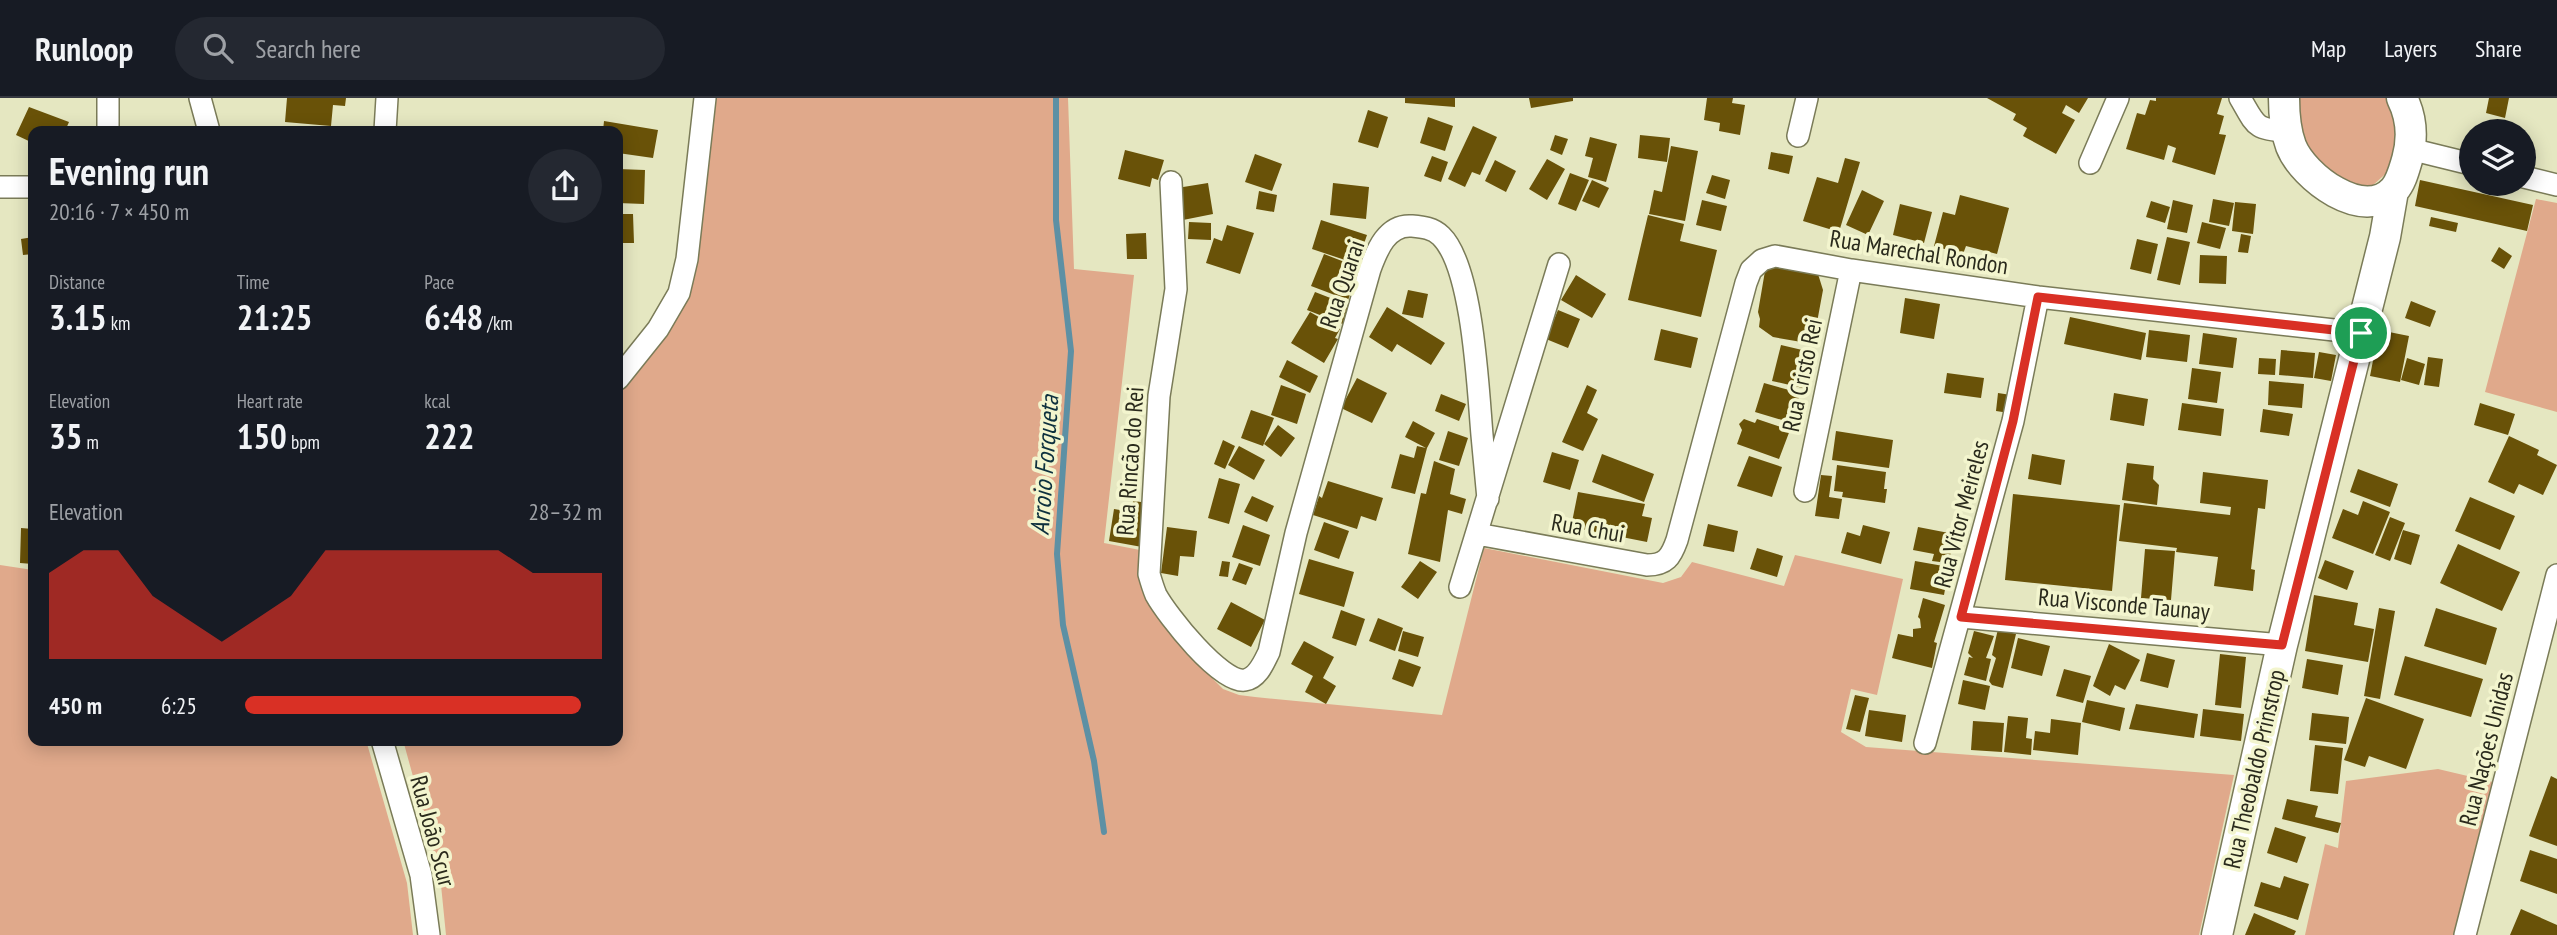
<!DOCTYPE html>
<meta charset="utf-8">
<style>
:root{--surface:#171b24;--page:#242831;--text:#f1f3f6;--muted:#9ea1a6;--line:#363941;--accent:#d93025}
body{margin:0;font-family:"PT Sans Narrow",sans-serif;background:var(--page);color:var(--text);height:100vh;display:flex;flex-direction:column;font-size:26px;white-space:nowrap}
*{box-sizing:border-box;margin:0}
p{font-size:23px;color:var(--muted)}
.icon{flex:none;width:38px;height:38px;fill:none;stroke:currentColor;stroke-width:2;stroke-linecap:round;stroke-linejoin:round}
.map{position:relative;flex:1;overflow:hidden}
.sheet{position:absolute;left:28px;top:28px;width:595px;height:620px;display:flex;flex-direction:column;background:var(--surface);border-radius:14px;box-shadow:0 4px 18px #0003}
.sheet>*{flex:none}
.tools{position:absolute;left:2459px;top:21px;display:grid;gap:14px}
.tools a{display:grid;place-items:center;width:77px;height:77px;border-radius:50%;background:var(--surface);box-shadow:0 4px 18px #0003;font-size:35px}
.pin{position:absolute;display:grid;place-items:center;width:60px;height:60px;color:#fff;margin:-30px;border:4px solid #fff;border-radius:50%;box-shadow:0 2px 7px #0007}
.round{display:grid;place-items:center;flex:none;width:74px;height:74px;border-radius:37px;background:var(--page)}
.head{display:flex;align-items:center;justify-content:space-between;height:119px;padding:0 21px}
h1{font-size:38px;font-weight:700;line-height:52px}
.stats{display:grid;grid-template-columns:repeat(3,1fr);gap:10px;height:119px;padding:7px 21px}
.stats div{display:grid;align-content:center}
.stats b{font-size:35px;font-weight:700}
.stats small{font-size:19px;font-weight:400}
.stats p{font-size:19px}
.chart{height:196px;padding:14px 21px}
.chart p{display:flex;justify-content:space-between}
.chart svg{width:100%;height:126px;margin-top:7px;fill:var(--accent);opacity:.7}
ul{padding:0 21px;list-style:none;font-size:23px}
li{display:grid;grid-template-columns:112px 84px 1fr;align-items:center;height:52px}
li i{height:18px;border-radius:9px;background:var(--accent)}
header{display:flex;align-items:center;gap:42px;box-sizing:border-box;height:98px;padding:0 35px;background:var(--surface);border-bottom:2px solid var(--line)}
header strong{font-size:33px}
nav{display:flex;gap:38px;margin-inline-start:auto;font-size:24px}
.search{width:490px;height:63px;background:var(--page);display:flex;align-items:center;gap:18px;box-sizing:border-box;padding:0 24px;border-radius:38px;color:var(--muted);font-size:26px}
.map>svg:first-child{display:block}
.green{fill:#e0a98b}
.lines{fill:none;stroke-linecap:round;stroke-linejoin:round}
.stream{stroke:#5d90a4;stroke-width:6}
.building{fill:#695208}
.street-casing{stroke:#7a7b58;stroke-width:24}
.secondary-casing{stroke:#7a7b58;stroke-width:33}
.street{stroke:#fff;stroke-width:21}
.secondary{stroke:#fff;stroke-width:30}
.route-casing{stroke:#fff;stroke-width:14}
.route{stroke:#d93025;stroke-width:9}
.labels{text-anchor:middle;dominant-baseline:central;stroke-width:7;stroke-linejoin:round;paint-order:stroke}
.street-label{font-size:24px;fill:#2a2a1c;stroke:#f3f5ce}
.water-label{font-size:26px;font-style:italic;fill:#0d303e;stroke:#f3f5ce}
</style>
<header>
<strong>Runloop</strong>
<div class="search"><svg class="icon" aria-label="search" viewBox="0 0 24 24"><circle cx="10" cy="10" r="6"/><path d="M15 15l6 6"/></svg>Search here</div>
<nav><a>Map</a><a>Layers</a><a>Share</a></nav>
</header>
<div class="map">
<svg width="2557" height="837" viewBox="0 0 2557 837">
<rect width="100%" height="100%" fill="#e5e7c1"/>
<path class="green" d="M716 0H1068L1074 171 1134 177 1104 445 1140 452 1154 510 1203 571 1223 591 1239 597 1255 599 1442 617 1484 450 1663 485 1681 479 1692 464 1784 488 1795 457 1903 481 1877 597 1851 591 1841 634 1866 649 2234 677 2199 837H446L440 777 403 642H618V295L664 237 682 211 690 189 697 157Z
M2294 0H2392L2401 35 2391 71 2372 88 2355 92 2308 63Z
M2536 101 2557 105V314L2485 294Z
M0 467 33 472V642H366L407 785 413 837H0Z
M2438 671 2493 684 2454 837H2305L2325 746 2338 750 2346 683Z"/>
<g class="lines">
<path class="stream" d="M1056 0V122L1071 253 1057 456 1063 527 1094 663 1104 734"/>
</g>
<path class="building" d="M287 0H346L345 8 333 7 331 28 285 24Z
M1405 0H1455V9L1405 5Z
M1529 0H1573V3L1531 10Z
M1707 0H1733L1732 5 1745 7 1740 37 1719 33 1720 25 1704 22Z
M1987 0H2088L2079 15 2066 7 2062 15 2075 22 2056 56 2023 38 2027 30 2013 22 2016 16Z
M2156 0H2222L2217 16 2224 18 2219 36 2226 37 2215 77 2172 64 2176 50 2168 47 2164 62 2126 51 2137 15 2145 17 2150 2 2156 3Z
M2489 0H2509L2505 20 2486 15Z
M29 9 69 24 65 33H33V45L16 37Z
M1368 12 1388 19 1378 50 1358 44Z
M1428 19 1453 28 1445 53 1420 45Z
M604 23 658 32 653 60 618 55V33H603Z
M1473 28 1497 39 1480 77 1472 74 1465 89 1448 81Z
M1555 37 1568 41 1562 57 1550 52Z
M1640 37 1670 40 1667 64 1638 60Z
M1590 39 1617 46 1606 84 1588 79 1593 60 1585 58Z
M1671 48 1698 53 1685 123 1649 116 1654 92 1662 94Z
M1125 52 1164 62 1158 82 1152 80 1150 89 1118 81Z
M1771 54 1793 58 1789 76 1768 71Z
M1255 56 1282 66 1272 93 1245 84Z
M1432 58 1448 64 1441 84 1424 78Z
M1845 60 1860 64 1839 134 1803 123 1817 79 1838 85Z
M1547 61 1565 71 1547 102 1529 91Z
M1495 62 1516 73 1506 94 1485 83Z
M618 71 645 72 644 106 618 105Z
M1570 75 1589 82 1576 113 1558 106Z
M1712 77 1730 82 1725 101 1706 95Z
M1592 82 1609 90 1599 110 1582 103Z
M2420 82 2533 107 2527 133 2415 108Z
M1208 85 1213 116 1183 122 1177 90Z
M1333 85 1369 89 1366 121 1330 117Z
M1862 92 1884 103 1868 137 1846 127Z
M1259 93 1277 97 1274 114 1256 111Z
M1960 97 2009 110 1997 156 1966 148 1963 156 1934 148 1943 114 1955 117Z
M2213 101 2234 105 2229 128 2209 124Z
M1702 102 1727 108 1721 133 1696 127Z
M2173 102 2193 107 2187 135 2167 131Z
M2151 103 2170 109 2165 125 2146 119Z
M2235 104 2256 106 2253 136 2232 133Z
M1900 106 1932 114 1924 145 1893 137Z
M618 116H633L634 145H618Z
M1648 117 1684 126 1680 143 1717 152 1701 219 1628 202Z
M2431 119 2458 125 2456 134 2429 128Z
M1321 122 1367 137 1357 166 1312 151Z
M1189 124 1211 125V142L1188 141Z
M2202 124 2226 130 2220 151 2197 145Z
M1227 127 1254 135 1240 176 1206 165 1214 140 1222 143Z
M1146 135 1147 161H1127L1126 136Z
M2241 136 2251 138 2248 155 2238 154Z
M33 139V156L23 157 21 141Z
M2167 139 2190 144 2180 187 2157 182Z
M2137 141 2158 146 2151 176 2130 171Z
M2499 149 2512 158 2504 171 2491 163Z
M1324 156 1360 170 1348 202 1311 188Z
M2200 157 2227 158 2226 186 2199 185Z
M1777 168 1818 176 1823 192 1813 246 1773 239 1759 229 1760 221 1758 214 1765 173Z
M1576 177 1606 196 1592 220 1561 202Z
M1408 192 1428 196 1423 220 1402 216Z
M1315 194 1351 208 1343 226 1307 212Z
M1905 200 1940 206 1934 241 1900 235Z
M2411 203 2436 213 2430 229 2405 220Z
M1387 209 1445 245 1431 267 1397 246 1392 254 1369 239Z
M1558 212 1580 221 1568 250 1546 241Z
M1310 214 1340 231 1335 240 1338 241 1324 265 1291 245Z
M2070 219 2146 235 2141 262 2064 246Z
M1661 231 1698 240 1691 270 1654 262Z
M2149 232 2190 237 2187 264 2146 259Z
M2379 232 2409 238 2400 284 2370 278Z
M2203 235 2237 240 2233 270 2199 266Z
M1781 247 1815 255 1807 291 1772 283Z
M2281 252 2315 255 2313 280 2279 277Z
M2319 254 2336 257 2331 283 2314 280Z
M2428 259 2443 261 2439 289 2424 287Z
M2259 260 2276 261 2275 277 2258 276Z
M2407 260 2425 266 2419 287 2401 282Z
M1287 262 1318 278 1310 295 1279 279Z
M2192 270 2221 274 2217 305 2188 301Z
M1947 275 1984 280 1981 300 1944 295Z
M1357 280 1387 295 1372 325 1341 310Z
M2269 283 2304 286 2302 310 2268 307Z
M1764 285 1800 295 1792 325 1755 314Z
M1281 287 1306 296 1297 326 1271 317Z
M1587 287 1597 292 1587 315 1598 321 1583 353 1562 344Z
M1998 295 2011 297 2009 315 1996 313Z
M2114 295 2148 301 2144 328 2110 322Z
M1441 296 1466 306 1459 323 1435 313Z
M2182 305 2224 311 2221 338 2178 332Z
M2480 305 2515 316 2508 337 2474 327Z
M2263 311 2293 316 2289 338 2260 334Z
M1251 312 1274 320 1263 348 1241 340Z
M1744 321 1755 325 1757 321 1790 332 1779 361 1737 346 1742 332 1739 326Z
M1413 323 1435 335 1427 350 1415 396 1391 390 1400 356 1414 360 1417 348 1426 350 1405 339Z
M1278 327 1295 340 1281 359 1264 346Z
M1448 333 1468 340 1459 368 1439 362Z
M1836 333 1893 342 1889 370 1832 362Z
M2509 338 2539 352 2537 357 2557 367 2543 397 2519 386 2514 396 2488 384Z
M1223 342 1235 348 1225 371 1214 366Z
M1239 348 1265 362 1254 382 1228 367Z
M1552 354 1579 362 1570 392 1543 384Z
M1602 356 1654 376 1644 404 1592 384Z
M2032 356 2065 362 2061 387 2028 381Z
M1749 358 1782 369 1772 399 1737 388Z
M1434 363 1455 371 1450 396 1466 401 1462 416 1448 412 1440 464 1408 456 1421 395 1426 396Z
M2127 365 2154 368 2153 381 2159 387 2157 407 2122 402Z
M1837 367 1886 374 1884 391H1887L1885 405 1842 399 1843 394 1834 393Z
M2358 371 2398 386 2390 409 2350 394Z
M2203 374 2268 382 2265 411 2258 410 2251 471 2255 472 2253 493 2214 488 2218 459 2176 454 2177 450 2119 443 2124 405 2230 417 2231 409 2200 405Z
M1821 377 1832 378 1829 399 1842 401 1839 421 1815 418Z
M1219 380 1240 386 1229 426 1208 420Z
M1328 383 1383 400 1376 423 1361 418 1357 431 1313 417 1319 398 1322 400Z
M1578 394 1645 406 1642 418 1652 420 1647 444 1571 429Z
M2013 396 2120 407 2112 493 2005 482Z
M1252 398 1274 408 1267 424 1244 414Z
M2470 399 2515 418 2500 452 2455 433Z
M1133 403 1149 405 1142 449 1109 443 1114 411 1132 414Z
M2363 403 2390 414 2373 456 2332 440 2343 411 2358 417Z
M2390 419 2405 425 2390 463 2375 457Z
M1324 424 1349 433 1339 461 1314 452Z
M1708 426 1738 433 1734 454 1703 448Z
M1243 427 1270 437 1260 468 1232 459Z
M1863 427 1890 434 1881 466 1841 455 1847 434 1860 438Z
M1167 429 1197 433 1194 459 1180 458 1178 478 1161 475Z
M1918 429 1954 436 1950 459 1942 457 1940 464 1932 463 1934 456 1913 452Z
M21 430 33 431V466L20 465Z
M2403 432 2420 437 2411 467 2394 461Z
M2458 446 2520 474 2502 513 2440 485Z
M1757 450 1783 458 1777 479 1750 471Z
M2145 451 2175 453 2171 502 2141 500Z
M1309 461 1354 474 1344 509 1299 496Z
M2325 462 2354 473 2347 492 2318 480Z
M1222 463 1230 464 1228 479 1219 478Z
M1420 463 1437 474 1418 501 1401 489Z
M1915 463 1949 469 1944 497 1910 491Z
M1239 465 1253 470 1246 487 1232 482Z
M2314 497 2358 505 2354 527 2374 531 2368 564 2305 553Z
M1923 500 1945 507 1934 544 1937 545 1932 570 1892 560 1898 536 1913 539V531L1921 530 1920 521 1918 519Z
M1231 504 1265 522 1251 549 1217 531Z
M2379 510 2395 513 2380 601 2364 598Z
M2436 510 2497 530 2486 567 2424 548Z
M1341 512 1365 521 1356 548 1332 540Z
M1378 520 1403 530 1395 553 1369 543Z
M1998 531 2016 536 2003 590 1992 587 1989 583 1996 560 1992 557Z
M1403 533 1424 539 1418 559 1398 553Z
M1974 533 1994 538 1986 560 1991 561 1986 583 1964 577 1969 559 1973 560 1968 555Z
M2018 540 2050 548 2042 578 2011 570Z
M1304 543 1334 559 1323 580 1336 588 1326 606 1305 594 1313 578 1291 566Z
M2109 546 2140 562 2125 592 2115 587 2110 598 2093 588Z
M2147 555 2175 562 2168 590 2140 583Z
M2220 556 2246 559 2241 610 2215 607Z
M2405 558 2483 581 2471 619 2394 597Z
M1399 561 1421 569 1413 589 1392 581Z
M2307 561 2343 567 2338 597 2302 590Z
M2064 571 2091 578 2083 605 2056 598Z
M1963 582 1990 588 1985 612 1958 606Z
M1855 597 1869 600 1860 634 1846 631Z
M2366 600 2424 621 2406 671 2369 658 2365 669 2344 662Z
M2087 602 2125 610 2120 633 2082 624Z
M2136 606 2198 616 2194 640 2129 631Z
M2203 611 2244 616 2241 643 2200 638Z
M1869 612 1906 617 1902 644 1865 638Z
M2312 615 2349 619 2346 646 2309 642Z
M2008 618 2028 620 2026 640 2032 641 2031 657 2004 654Z
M2051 621 2081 625 2078 657 2033 652 2035 633 2050 635Z
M1973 623 2004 625 2002 654 1971 652Z
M2315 647 2343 650 2338 696 2310 693Z
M2551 678 2557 681V748L2529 738Z
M2287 701 2318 708 2315 719 2341 725 2338 735 2282 721Z
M2275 729 2306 739 2297 765 2267 755Z
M2530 752 2557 761V796L2520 783Z
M2284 778 2309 786 2298 822 2254 808 2261 784 2280 790Z
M2521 811 2557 827V837H2510Z
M2254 815 2296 833 2294 837H2245Z"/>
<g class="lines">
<g class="street-casing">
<path id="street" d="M200 0 209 33
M2240 0C2256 27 2254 32 2287 33
M108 33V0
M385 33 387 0
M1798 38 1807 0
M2410 51 2471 66
M2090 65 2118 0
M2524 79 2557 87
M1171 84 1176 191 1159 298 1149 476C1151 483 1153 490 1156 497 1167 517 1221 586 1245 582 1258 580 1264 564 1269 554L1296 435 1370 171C1377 152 1387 126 1412 128 1423 129 1433 130 1441 138 1473 169 1478 291 1482 337 1484 358 1486 380 1488 401
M0 89H33
M618 281 658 231 679 195 687 161 705 0
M1805 393 1851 172
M1477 436 1647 467C1666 467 1671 459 1677 442L1746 185 1751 172 1762 162 1775 158 1851 172 2038 199 2361 235
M1460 489 1559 166
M1961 519 2282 547
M382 642 421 777 429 837
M1925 645 2013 323 2038 199
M2465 837 2557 477"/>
</g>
<g class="secondary-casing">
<path id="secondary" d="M2284 0C2284 16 2285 32 2291 48 2303 79 2364 125 2394 92 2401 84 2404 72 2407 62 2413 41 2412 20 2402 0
M2217 837 2282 547 2385 139 2393 93"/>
</g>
<use href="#street" class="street"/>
<use href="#secondary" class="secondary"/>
</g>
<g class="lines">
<g class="route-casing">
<path id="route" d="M2038 199 2361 235 2282 547 1961 519 2013 323Z"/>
</g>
<use href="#route" class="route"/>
</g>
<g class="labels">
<g class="street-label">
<text transform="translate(1919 154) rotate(9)">Rua Marechal Rondon</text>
<text transform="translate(1342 186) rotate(-71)">Rua Quarai</text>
<text transform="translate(1802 277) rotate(-78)">Rua Cristo Rei</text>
<text transform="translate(1130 363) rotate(-86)">Rua Rincão do Rei</text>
<text transform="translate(1961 416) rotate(-75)">Rua Vitor Meireles</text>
<text transform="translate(1588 430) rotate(10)">Rua Chui</text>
<text transform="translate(2124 506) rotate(5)">Rua Visconde Taunay</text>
<text transform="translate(2486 651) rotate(-76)">Rua Nações Unidas</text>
<text transform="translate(2254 671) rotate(-77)">Rua Theobaldo Prinstrop</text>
<text transform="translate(433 733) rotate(75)">Rua João Scur</text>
</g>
<g class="water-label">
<text transform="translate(1044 367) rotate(-86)">Arroio Forqueta</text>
</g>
</g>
</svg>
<div class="tools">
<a><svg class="icon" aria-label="layers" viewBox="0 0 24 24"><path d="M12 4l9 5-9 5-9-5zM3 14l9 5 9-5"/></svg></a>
</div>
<div class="pin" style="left:2361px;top:235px;background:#1e9e55"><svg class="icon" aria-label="arrive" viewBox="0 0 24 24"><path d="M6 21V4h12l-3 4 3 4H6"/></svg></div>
<section class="sheet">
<div class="head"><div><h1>Evening run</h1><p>20:16 · 7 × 450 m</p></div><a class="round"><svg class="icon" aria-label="share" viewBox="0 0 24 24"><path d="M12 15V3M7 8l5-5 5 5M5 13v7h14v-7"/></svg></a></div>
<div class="stats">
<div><p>Distance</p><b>3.15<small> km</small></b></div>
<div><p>Time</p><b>21:25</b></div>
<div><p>Pace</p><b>6:48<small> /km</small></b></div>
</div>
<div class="stats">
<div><p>Elevation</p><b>35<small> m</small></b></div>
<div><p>Heart rate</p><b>150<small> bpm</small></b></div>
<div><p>kcal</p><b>222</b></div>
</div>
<div class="chart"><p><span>Elevation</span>28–32 m</p>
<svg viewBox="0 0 160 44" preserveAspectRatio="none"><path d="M0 44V14L10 6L20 6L30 22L40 30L50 38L60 30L70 22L80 6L90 6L100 6L110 6L120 6L130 6L140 14L150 14L160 14V44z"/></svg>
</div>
<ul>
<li><b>450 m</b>6:25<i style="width:94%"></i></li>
</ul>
</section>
</div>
